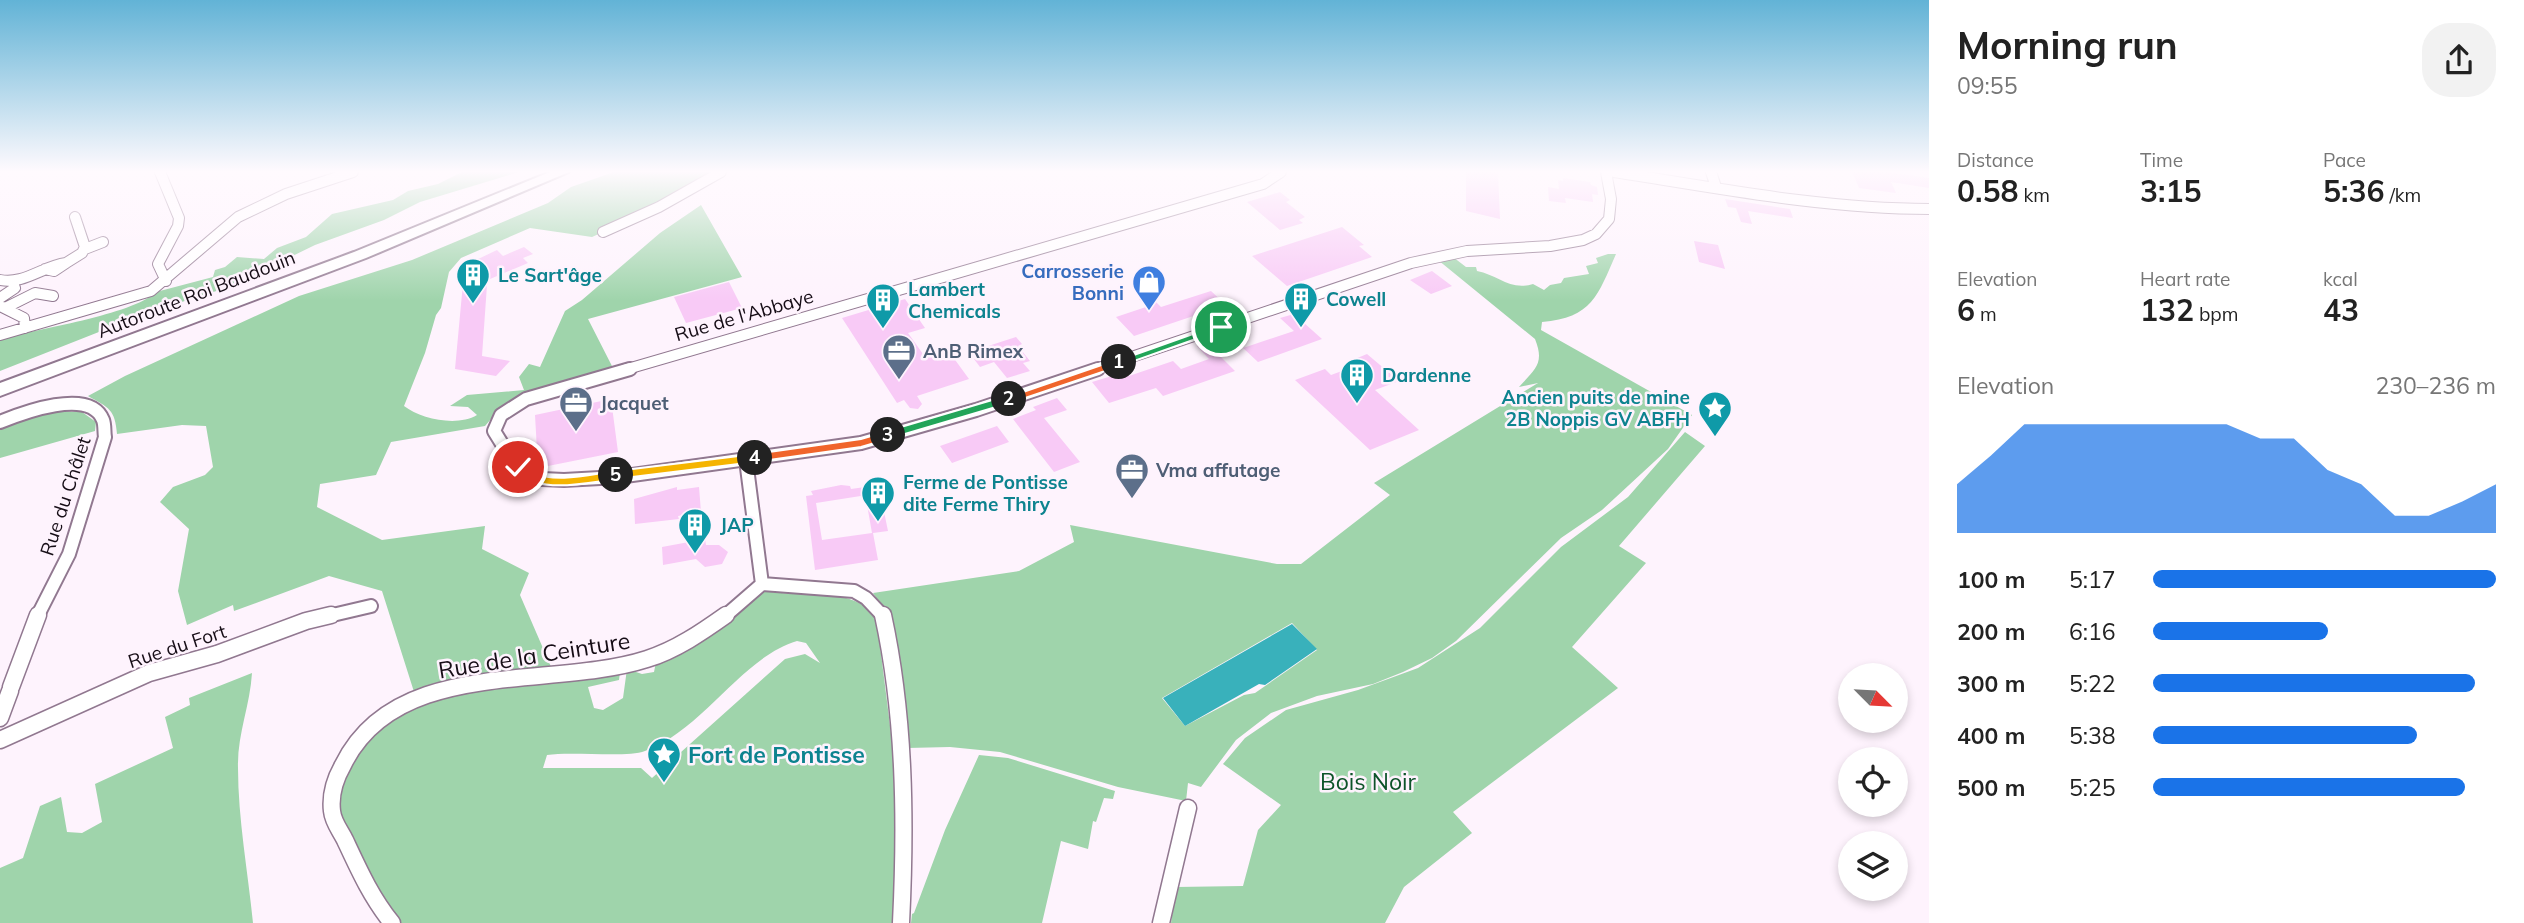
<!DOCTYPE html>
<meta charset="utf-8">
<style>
:root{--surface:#fff;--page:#f2f2f2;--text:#222;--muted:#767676;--accent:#1a73e8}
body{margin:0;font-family:Mulish,sans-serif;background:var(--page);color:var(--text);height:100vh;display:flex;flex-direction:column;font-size:26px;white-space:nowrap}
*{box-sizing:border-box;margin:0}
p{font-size:23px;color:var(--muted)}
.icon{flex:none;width:38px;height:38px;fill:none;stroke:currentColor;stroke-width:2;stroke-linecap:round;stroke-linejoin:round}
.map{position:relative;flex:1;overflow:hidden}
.sheet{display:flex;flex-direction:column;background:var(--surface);width:595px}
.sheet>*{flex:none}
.needle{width:46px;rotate:114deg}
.buttons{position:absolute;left:1838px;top:663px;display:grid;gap:14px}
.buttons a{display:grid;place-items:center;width:70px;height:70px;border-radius:50%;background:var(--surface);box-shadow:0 4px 10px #0003;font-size:35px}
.pin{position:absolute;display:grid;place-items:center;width:60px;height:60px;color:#fff;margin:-30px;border:4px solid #fff;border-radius:50%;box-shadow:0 2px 7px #0007}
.km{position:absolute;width:35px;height:35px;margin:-18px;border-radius:50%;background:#222;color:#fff;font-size:19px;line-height:35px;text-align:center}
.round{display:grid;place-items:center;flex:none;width:74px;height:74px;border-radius:28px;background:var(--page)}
.headline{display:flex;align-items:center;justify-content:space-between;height:119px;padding:0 28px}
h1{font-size:38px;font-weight:700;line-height:52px}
.stats{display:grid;grid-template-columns:repeat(3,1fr);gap:10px;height:119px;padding:7px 28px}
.stats div{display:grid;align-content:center}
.stats b{font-size:30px;font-weight:700}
.stats small{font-size:19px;font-weight:400}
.stats p{font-size:19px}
.chart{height:196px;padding:14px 28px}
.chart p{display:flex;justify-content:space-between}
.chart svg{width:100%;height:126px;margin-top:7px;fill:var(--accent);opacity:.7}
ul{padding:0 28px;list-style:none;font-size:23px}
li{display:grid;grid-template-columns:112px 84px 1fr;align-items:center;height:52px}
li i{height:18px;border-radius:9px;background:var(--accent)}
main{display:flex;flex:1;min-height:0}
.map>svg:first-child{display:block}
.green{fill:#9fd4ab;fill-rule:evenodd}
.water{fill:#39b1bb}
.building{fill:#f8caf6}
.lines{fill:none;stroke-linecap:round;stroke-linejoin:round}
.minor-far2-casing{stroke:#917890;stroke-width:12}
.minor-far1-casing{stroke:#917890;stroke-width:16}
.minor-casing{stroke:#917890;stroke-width:19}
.highway-casing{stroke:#917890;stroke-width:4}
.minor-far2{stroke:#fff;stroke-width:10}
.minor-far1{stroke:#fff;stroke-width:12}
.minor{stroke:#fff;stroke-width:16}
.highway{fill:#fff;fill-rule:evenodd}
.split-1{fill:#22a559;stroke:#fff;stroke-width:2}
.split-2{fill:#f0652b;stroke:#fff;stroke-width:2}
.split-3{fill:#22a559;stroke:#fff;stroke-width:2}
.split-4{fill:#f0652b;stroke:#fff;stroke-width:2}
.split-5{fill:#f5b400;stroke:#fff;stroke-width:2}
.split-6{fill:#f5b400;stroke:#fff;stroke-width:2}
.labels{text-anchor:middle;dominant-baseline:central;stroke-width:5;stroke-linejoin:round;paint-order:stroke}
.shop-label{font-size:19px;font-weight:bold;fill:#366cbe;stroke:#fef3fd;text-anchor:end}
.culture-label{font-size:19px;font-weight:bold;fill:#0d838f;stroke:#fef3fd;text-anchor:start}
.street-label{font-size:19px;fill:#160d16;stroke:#fef3fd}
.service-label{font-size:19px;font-weight:bold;fill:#4e5e75;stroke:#fef3fd;text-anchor:start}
.near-street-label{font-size:23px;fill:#160d16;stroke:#fef3fd}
.near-culture-label{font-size:23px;font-weight:bold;fill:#0d838f;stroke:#fef3fd;text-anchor:start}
.near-park-label{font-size:23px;fill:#0d5329;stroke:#fef3fd}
</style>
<main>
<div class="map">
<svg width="1929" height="923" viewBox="0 0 1929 923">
<rect width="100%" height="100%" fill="#fef3fd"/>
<path class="green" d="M462 172H519L420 202 384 220 315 245 229 287 147 313 0 371V339C36 329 132 315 156 292L213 277 215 270 225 267 237 257 264 259 277 248 306 237 332 214 393 200 408 191 438 184Z
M614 172H721L659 207 592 237 530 228 461 258 449 272 441 308 436 315 425 353 404 406C421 419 457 427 477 415L468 407 450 406 467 395 524 390 519 377 529 364 540 367 565 311 582 300 660 233 701 205 742 277 588 319 614 370 497 412 485 426 391 442 376 475 320 484 317 507 382 540 485 526 482 549 529 573 520 595 552 669 415 695 382 591 329 576 234 611 233 605 187 625 178 591 189 529 160 502 173 487 205 475 213 467 206 426 182 425 117 434C115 409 109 408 88 396L125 376 299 296 412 260 548 203 571 187Z
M1608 254H1616C1598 295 1592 318 1542 322L1541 330 1692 415 1668 449 1602 510 1561 538 1456 641 1432 658 1403 672 1373 684 1317 696 1271 713 1236 740 1201 787 1188 783 1186 801 1118 787 1000 752 950 747 907 748 892 620 873 593 1019 571 1074 542 1070 525 1277 564H1301L1390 495 1374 483 1538 383 1519 387C1535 369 1545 364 1535 339L1438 260 1453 257 1466 267H1476L1477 271C1498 275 1510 291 1533 284L1544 290 1550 285 1561 283 1564 278 1589 274 1586 266 1598 263 1596 258ZM1292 623 1317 650 1255 693 1244 695 1185 726 1162 698Z
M48 411 82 412 96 422 95 431 0 458V426Z
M1685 432 1705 446 1619 546 1646 563 1572 647 1618 688 1453 812 1472 833 1404 887 1385 923H1171L1176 887 1243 886 1258 830 1281 805 1223 764 1245 738 1286 710 1358 690 1418 668 1480 628 1561 547 1628 497Z
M766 591C808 599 840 584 876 614L896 773V923H398L370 883 339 816 338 803 349 757 394 712 476 687 620 672 619 680 588 687 594 708 603 710 623 698 627 669 642 674 654 672 656 662ZM797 641 806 643 820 663 805 654 785 659 652 778 641 768H543L547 755C572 751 626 758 645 751 704 729 742 657 797 641Z
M252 673C250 706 237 735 238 768 238 819 248 872 253 923H0V868L23 858 40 806 61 797 67 832 82 833 102 822 95 784 173 748 165 717 190 705 189 698Z
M979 755 1008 758 1115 791 1113 799 1104 798 1096 822 1093 821 1088 849 1061 841 1042 923H911L912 914 914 913 945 830Z"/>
<path class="water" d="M1292 624 1317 649 1265 685 1259 684 1185 726 1163 698Z"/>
<path class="building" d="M1466 172H1498L1500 219 1466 211Z
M1852 172H1887L1929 178V188L1891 182 1896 193 1859 188Z
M1563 178 1590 182 1591 185 1597 187 1598 195 1592 194 1593 202 1565 198 1566 203 1549 201 1548 187 1559 189 1558 180 1563 181Z
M1280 192 1290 200 1286 202 1305 217 1299 220 1303 223 1280 230 1247 202Z
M1725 199 1790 209 1793 218 1748 211 1752 224 1741 222 1736 208 1728 207Z
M1342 227 1364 245 1359 246 1372 257 1287 286 1252 256Z
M1694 241 1718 245 1725 269 1699 262Z
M524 247 533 254 523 258 528 263 483 282 487 285 482 356 510 361 496 376 455 369 463 283 485 268 476 260 497 250 503 256Z
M1432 271 1452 286 1431 294 1410 280Z
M729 282 742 308 686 323 674 297Z
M1211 291 1226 305 1134 336 1116 317 1146 307 1139 299 1150 296 1161 307Z
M905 299 925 328 908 333 923 354 945 346 969 379 917 396 922 404 918 409 910 408 904 400 897 403 842 318Z
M1294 314 1322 339 1258 362 1243 348 1294 331 1280 318Z
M1016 337 1022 344 1018 346 1030 361 1023 363 1030 371 1007 378 994 362 980 367 974 359 987 355 982 348Z
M1218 339 1232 353 1221 357 1235 371 1163 396 1156 388 1109 403 1092 382 1125 372 1129 376 1173 361 1181 369 1209 359 1197 346Z
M1367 354 1399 381 1375 390 1419 430 1370 450 1295 380 1325 369 1331 375 1361 364 1355 359Z
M1057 398 1067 410 1044 418 1080 462 1054 472 1013 419 1036 410 1033 407Z
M611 399 618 452 538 468 535 415Z
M997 426 1009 442 952 463 940 446Z
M841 485 850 486 851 489 865 487 867 495 816 503 822 540 872 533 866 499 881 497 888 531 873 533 878 560 815 570 806 496 813 495 811 491Z
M677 487V490L699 487 701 512 678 516 679 519 635 524 634 499Z
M705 539 706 545H719L728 552 722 564 705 567 696 559 663 565 662 547Z"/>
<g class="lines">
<g class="minor-far2-casing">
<path id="minor-far2" d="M160 172 179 218 178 226 158 264 166 281
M1614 172C1718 188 1823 209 1929 209
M1711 172 1716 187
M603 232 659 207 721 172
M85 249 103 242
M66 263 82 253 85 247 75 217
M0 280C23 285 43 266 66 263L54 271 45 269
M0 298 15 288 13 283
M0 306 24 318 25 328
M5 308 35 293 53 296
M0 335 151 291 238 217 286 194 353 172
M624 370 1263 184 1281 172
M1093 370 1411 263 1467 251 1550 246 1583 240 1596 234 1609 219 1611 199 1606 172"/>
</g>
<g class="minor-far1-casing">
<path id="minor-far1" d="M630 369 526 399 501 415 494 431 512 460 527 474 542 479 564 480 618 477 861 443 976 410 1098 369
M0 422C22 413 90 387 103 420 105 425 104 432 105 437L69 554 37 617
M746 460 762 584
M762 584 854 591 866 598 884 617
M324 617 371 606
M724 617 762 584"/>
</g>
<g class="minor-casing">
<path id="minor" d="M883 615C905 716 906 821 901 923
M11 687 38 615
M0 718 10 691
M0 740 149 673 217 654 306 621 331 615
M392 923C371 897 359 870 345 840 340 830 333 822 332 811 330 794 335 779 343 765 396 656 551 690 647 659 676 650 702 632 726 615
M1161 923 1188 808"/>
</g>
<g class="highway-casing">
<path id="highway" d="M550 172H569L366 258 0 396V383L354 252Z"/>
</g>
<use href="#minor-far2" class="minor-far2"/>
<use href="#minor-far1" class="minor-far1"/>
<use href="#minor" class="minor"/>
<use href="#highway" class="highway"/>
</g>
<linearGradient id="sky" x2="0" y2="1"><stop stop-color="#62b3d6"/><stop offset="0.57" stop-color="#fffafe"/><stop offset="1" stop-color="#fffafe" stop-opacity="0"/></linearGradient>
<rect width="1929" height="301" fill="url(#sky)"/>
<path class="split-1" d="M1221 324 1226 327 1224 329 1123 365 1114 362Z"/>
<path class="split-2" d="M1119 359 1124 362 1123 365 1013 402 1003 399Z"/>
<path class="split-3" d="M1009 395 1013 397V402L888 439 882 435 884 432Z"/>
<path class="split-4" d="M888 431 892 432V438L861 447 755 462 749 458 755 454 861 439Z"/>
<path class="split-5" d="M755 454 760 458 755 462 616 479 610 475 616 471Z"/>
<path class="split-6" d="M518 462C523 465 527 469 532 472 556 484 591 474 616 471L621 475 616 479C584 483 536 496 512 467Z"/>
<defs>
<g id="building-pin" transform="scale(1.75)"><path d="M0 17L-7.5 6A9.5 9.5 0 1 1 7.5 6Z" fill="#0f9aa8" stroke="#fef3fd"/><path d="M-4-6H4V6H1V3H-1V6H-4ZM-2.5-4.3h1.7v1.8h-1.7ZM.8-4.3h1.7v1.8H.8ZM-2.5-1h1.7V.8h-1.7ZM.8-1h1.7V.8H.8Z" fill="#fff"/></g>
<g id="shop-pin" transform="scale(1.75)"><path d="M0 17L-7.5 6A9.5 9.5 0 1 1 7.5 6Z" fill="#3f7fe0" stroke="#fef3fd"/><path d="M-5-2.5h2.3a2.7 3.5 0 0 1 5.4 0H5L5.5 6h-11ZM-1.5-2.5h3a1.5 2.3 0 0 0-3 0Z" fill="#fff"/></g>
<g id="office-pin" transform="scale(1.75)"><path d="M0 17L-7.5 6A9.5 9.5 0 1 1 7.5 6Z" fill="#5c6f8a" stroke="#fef3fd"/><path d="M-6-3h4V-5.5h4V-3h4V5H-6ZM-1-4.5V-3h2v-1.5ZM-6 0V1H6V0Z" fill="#fff"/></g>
<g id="sight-pin" transform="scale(1.75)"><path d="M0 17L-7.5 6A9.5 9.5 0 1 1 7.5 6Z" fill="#0f9aa8" stroke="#fef3fd"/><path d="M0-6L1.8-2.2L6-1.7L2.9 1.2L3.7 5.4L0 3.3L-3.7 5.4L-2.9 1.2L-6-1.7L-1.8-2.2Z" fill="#fff"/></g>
</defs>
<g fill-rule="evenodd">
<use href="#building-pin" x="473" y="275"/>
<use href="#shop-pin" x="1149" y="282"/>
<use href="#building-pin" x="1301" y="299"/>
<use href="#building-pin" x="883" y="300"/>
<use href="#office-pin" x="899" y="351"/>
<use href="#building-pin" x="1357" y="375"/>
<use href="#office-pin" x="576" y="403"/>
<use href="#sight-pin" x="1715" y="408"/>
<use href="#office-pin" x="1132" y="470"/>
<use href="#building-pin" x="878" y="493"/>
<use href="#building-pin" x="695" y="525"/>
<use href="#sight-pin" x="664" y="754"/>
</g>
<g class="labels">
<g class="shop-label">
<text x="1124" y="271">Carrosserie<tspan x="1124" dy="22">Bonni</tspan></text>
</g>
<g class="culture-label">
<text x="498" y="275">Le Sart'âge</text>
<text x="908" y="289">Lambert<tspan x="908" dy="22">Chemicals</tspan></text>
<text x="1326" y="299">Cowell</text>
<text x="1382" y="375">Dardenne</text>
<text x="1690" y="397" text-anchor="end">Ancien puits de mine<tspan x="1690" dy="22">2B Noppis GV ABFH</tspan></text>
<text x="903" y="482">Ferme de Pontisse<tspan x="903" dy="22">dite Ferme Thiry</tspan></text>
<text x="720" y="525">JAP</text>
</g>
<g class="street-label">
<text transform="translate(196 294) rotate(-21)">Autoroute Roi Baudouin</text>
<text transform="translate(744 315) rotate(-16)">Rue de l'Abbaye</text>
<text transform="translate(65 496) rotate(-72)">Rue du Châlet</text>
<text transform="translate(177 646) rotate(-18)">Rue du Fort</text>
</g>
<g class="service-label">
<text x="923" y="351">AnB Rimex</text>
<text x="600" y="403">Jacquet</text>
<text x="1156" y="470">Vma affutage</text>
</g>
<g class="near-street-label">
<text transform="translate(534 655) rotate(-9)">Rue de la Ceinture</text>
</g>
<g class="near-culture-label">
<text x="688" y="754">Fort de Pontisse</text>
</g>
<g class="near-park-label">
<text x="1368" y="781">Bois Noir</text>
</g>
</g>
</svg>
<div class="buttons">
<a><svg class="needle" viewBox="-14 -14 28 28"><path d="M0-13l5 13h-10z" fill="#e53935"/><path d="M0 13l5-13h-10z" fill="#767676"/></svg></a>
<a><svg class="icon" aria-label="locate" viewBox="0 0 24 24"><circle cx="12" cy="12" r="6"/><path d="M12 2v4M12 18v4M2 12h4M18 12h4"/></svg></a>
<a><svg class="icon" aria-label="layers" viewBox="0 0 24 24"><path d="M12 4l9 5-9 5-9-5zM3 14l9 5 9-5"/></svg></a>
</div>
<div class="pin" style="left:1221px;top:327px;background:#1e9e55"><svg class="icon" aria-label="arrive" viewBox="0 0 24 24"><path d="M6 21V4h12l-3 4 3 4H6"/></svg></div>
<div class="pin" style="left:518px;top:467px;background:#d93025"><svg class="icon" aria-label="check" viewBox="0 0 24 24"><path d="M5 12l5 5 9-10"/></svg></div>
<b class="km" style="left:1119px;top:362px">1</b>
<b class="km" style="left:1009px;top:399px">2</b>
<b class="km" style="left:888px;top:435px">3</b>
<b class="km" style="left:755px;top:458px">4</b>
<b class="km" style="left:616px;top:475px">5</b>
</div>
<section class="sheet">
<div class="headline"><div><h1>Morning run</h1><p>09:55</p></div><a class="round"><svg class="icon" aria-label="share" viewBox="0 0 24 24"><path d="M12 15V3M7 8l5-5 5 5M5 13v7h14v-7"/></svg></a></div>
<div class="stats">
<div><p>Distance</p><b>0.58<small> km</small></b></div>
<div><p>Time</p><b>3:15</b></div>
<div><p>Pace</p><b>5:36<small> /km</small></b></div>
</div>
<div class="stats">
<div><p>Elevation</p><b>6<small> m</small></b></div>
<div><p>Heart rate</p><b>132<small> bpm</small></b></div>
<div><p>kcal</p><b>43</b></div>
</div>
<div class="chart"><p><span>Elevation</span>230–236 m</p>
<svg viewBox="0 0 160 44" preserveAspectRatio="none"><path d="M0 44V27L10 17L20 6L30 6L40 6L50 6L60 6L70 6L80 6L90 11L100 11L110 22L120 27L130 38L140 38L150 33L160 27V44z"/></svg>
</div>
<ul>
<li><b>100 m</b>5:17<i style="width:100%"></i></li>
<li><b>200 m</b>6:16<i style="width:51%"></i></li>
<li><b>300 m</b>5:22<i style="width:94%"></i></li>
<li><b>400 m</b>5:38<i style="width:77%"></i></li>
<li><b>500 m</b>5:25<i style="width:91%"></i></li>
</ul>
</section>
</main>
